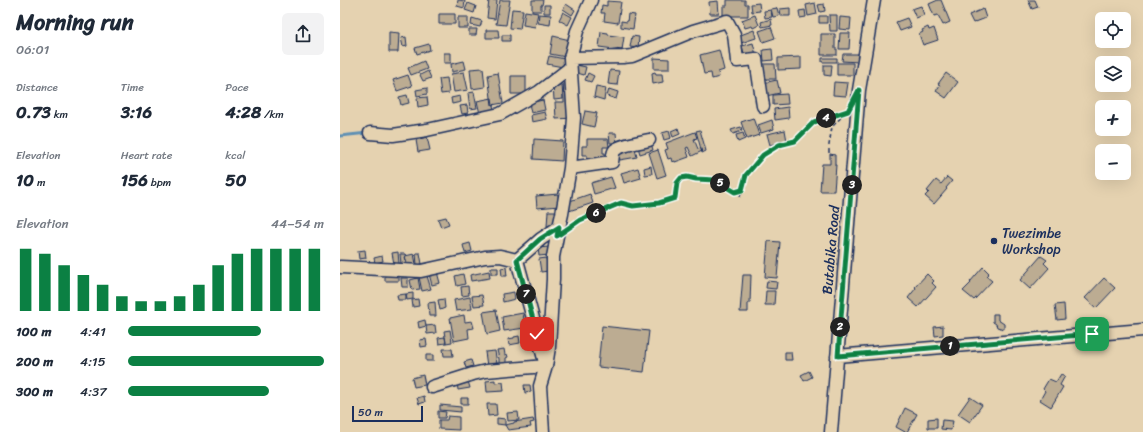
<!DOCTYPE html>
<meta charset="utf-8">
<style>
:root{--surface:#fff;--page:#f2f2f3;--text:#1f2937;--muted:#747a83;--accent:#0b8043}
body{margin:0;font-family:Sriracha,sans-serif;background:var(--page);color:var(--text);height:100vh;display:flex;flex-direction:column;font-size:15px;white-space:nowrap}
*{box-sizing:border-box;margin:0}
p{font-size:13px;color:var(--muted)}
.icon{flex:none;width:22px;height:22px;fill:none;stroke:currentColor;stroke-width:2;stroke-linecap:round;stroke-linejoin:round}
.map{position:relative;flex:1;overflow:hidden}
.sheet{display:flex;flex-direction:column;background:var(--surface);width:340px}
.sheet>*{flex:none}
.fabs{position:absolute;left:755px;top:12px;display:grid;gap:8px}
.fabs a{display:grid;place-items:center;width:36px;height:36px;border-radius:6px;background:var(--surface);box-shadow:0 4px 16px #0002;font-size:20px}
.scale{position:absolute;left:12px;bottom:10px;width:71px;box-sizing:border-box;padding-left:4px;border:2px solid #1b2f5e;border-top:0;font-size:11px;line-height:14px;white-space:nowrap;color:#1b2f5e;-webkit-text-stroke:3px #e5d2b0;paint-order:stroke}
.pin{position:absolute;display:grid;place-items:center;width:34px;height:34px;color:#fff;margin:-17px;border-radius:8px;box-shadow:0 2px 6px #0006}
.km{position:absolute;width:20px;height:20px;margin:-10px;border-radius:50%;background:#222;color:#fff;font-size:11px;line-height:20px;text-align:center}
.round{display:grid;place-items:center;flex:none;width:42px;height:42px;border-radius:6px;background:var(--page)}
.overview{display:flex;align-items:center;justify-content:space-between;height:68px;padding:0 16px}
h1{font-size:22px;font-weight:800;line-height:30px}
.stats{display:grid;grid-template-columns:repeat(3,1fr);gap:6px;height:68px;padding:4px 16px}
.stats div{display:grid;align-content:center}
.stats b{font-size:17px;font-weight:800}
.stats small{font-size:11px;font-weight:400}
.stats p{font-size:11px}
.chart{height:112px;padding:8px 16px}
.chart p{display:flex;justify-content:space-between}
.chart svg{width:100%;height:72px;margin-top:4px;stroke:var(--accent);stroke-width:6}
ul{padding:0 16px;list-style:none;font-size:13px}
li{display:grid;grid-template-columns:64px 48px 1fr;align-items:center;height:30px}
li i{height:10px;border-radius:5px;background:var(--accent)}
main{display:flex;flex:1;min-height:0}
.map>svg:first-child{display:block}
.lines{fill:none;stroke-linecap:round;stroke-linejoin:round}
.stream{stroke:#5f90b4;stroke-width:3}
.building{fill:#bcac92;stroke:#1b2f5e}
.minor-casing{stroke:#1b2f5e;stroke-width:15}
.path{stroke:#1b2f5e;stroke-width:1.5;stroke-dasharray:4 3;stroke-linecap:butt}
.minor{stroke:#e5d2b0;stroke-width:12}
.route-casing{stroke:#fff;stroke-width:8}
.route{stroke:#0b8043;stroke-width:5}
.poi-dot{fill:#1b2f5e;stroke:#e5d2b0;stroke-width:1.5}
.labels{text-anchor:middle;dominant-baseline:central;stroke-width:3.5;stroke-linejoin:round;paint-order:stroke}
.poi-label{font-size:14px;fill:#1b2f5e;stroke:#e5d2b0;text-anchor:start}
.street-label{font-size:14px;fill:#1b2f5e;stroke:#e5d2b0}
</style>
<main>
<section class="sheet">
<div class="overview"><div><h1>Morning run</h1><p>06:01</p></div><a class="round"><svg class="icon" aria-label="share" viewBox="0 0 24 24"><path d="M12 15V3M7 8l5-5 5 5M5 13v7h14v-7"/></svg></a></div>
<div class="stats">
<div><p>Distance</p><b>0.73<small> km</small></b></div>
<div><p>Time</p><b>3:16</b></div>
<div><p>Pace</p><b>4:28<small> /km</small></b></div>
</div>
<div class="stats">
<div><p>Elevation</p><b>10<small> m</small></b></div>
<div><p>Heart rate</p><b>156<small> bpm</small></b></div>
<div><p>kcal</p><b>50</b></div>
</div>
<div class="chart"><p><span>Elevation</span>44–54 m</p>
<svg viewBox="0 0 160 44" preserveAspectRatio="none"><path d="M5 44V6M15 44V9M25 44V16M35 44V22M45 44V28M55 44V35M65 44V38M75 44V38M85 44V35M95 44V28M105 44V16M115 44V9M125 44V6M135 44V6M145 44V6M155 44V6"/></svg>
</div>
<ul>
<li><b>100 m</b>4:41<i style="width:68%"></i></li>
<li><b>200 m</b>4:15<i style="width:100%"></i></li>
<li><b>300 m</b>4:37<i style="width:72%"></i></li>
</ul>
</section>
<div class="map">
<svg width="803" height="432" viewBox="0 0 803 432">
<rect width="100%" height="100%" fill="#e5d2b0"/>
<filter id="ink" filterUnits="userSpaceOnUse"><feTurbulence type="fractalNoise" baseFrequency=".025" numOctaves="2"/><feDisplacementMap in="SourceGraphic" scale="8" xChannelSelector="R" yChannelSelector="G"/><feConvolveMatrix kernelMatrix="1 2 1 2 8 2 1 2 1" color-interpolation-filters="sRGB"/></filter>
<g filter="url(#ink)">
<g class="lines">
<path class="stream" d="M0 136 28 133"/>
</g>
<path class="building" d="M118 0 125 1 124 8 117 6Z
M149 0H157L155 19 147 18Z
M160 0H170L166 25 156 24Z
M192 0H203L202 5H201V11H192Z
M387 0H405V4H408V16H383V6H387Z
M598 0H601L610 22 603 25 598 15 594 16 589 4Z
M688 0H695L698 7 692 9Z
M267 1 281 2 278 23 264 21 265 13H261L262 5 267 6Z
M378 1 379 14H370L369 2Z
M128 3 136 6 134 13 125 10Z
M419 3 420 11 412 12 411 4Z
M475 3 477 14 468 16 466 5Z
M226 4 235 10 232 15 223 9Z
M484 4 485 11 480 12 478 5Z
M204 5H210V13H204Z
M581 6 584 15 576 18 572 9Z
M437 8 439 16 433 17 431 9Z
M450 8V16H441L440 9Z
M172 9 183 10 180 29 170 28Z
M643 9 646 18 633 23 629 15Z
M431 10 432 17 425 18 424 11Z
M465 10 466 17 460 18 459 11Z
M185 11 198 13 195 27 183 25Z
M223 12 232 17 228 25 219 20Z
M99 14H115V24H99Z
M199 14 211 15 210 25 198 23Z
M288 14 295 15 293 29 281 27V21L287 22Z
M415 15 419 25 413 28 412 26 405 28 402 20Z
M489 15H497V31H490Z
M479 16H487V23H479Z
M118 17H128V28H118Z
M500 17 511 18 510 30 499 29Z
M132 18 142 21 140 27 131 25Z
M567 18 571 27 560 31 556 22Z
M431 19 432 25 422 27 421 22Z
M431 27 435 38 423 42 419 31Z
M588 27 589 30 594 28 598 40 583 45 579 34 583 32 582 30Z
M129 29H137L136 35H129Z
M146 30H158L159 38H146Z
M414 30 416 38 401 43 398 36Z
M49 32 59 33 58 52H49Z
M261 32 268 33V35L284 37 282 50 259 47Z
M500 33H510L509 49H499Z
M481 34H495V49H497V55H481Z
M162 35H170V41H162Z
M213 36 230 40 226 57 210 54Z
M292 36 299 37 298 48 290 47Z
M66 37 67 46 63 47 61 38Z
M413 43 416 55 405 57 402 46Z
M89 44 90 50 77 54 75 48Z
M432 49 433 60 424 61 423 50Z
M379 50 384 70 378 72 379 77 372 79 371 73 364 74 360 55Z
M104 53H111V63H104Z
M503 54H519V62L502 61Z
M209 56 225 59 223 67 207 64Z
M461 57V69L438 70V58Z
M314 58 329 59V69H314Z
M482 58H497V62H482Z
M84 61 87 69 71 75 68 68Z
M124 61 126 69 112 72 111 64Z
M497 63H513V75H497Z
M422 64H435L436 79H422Z
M236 65 246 67 244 75 234 72Z
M484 65H492L491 76 484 75Z
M143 68 145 87 132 89 130 69Z
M270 70 279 71 277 85 268 84Z
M88 71 91 78 83 81 80 75Z
M124 72 128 90 114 92 111 74Z
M315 72 316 74H322L323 82 313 84 312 73Z
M158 73 163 103 152 105 148 75Z
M248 73 254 76 251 82 245 80Z
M606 73 618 82 606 98 596 91 600 85 598 84Z
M68 75 72 86 57 91 53 80Z
M171 76H186V94H171Z
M107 78 109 93 101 94 99 79Z
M230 78 233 118 216 119 215 102H224L223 79Z
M437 80 440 93 426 96 423 83Z
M494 82 508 83 506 96 493 95Z
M213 85H222L223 99 214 100Z
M256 86 266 88 264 100 254 97Z
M87 88V94L77 96 76 90Z
M269 89 278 92 276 99 267 96Z
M134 92 137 108 130 109 128 93Z
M447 94 448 104 433 105V95Z
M67 95 69 103 61 105 59 97Z
M120 96 121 102 112 104 111 98Z
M87 97 88 105 78 107 77 98Z
M152 98 154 111 140 114 137 101Z
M203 100 205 110 191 113 189 103Z
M127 105 128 113 122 114 120 106Z
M448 107 449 118 435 120 434 109Z
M245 111 257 113 254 127 242 124Z
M205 112 207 119 192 122 191 115Z
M413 118 419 135 407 139 401 122Z
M432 120 434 129 421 133 418 125Z
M401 127 402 131 393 134 391 130Z
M338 128 340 134 333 137 331 131Z
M360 130 366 151 362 153 356 131Z
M445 130 447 141 430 145 427 134Z
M329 131 331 138 324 140 322 133Z
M355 132 357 138 354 139 358 149 360 148 362 151 352 156 348 147 346 148 349 157 335 162V161L332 162 331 158 328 159 325 150 328 149 326 143Z
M269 133H276L277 143H270Z
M403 133 405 139 398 142 396 135Z
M87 137 90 150 78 152 76 140Z
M194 139 223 141 222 161 193 159Z
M247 139H268L269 147H263V153H265V160H247V155H242V146H247Z
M311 143 313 150 300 154 298 147Z
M295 149 297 157 280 160 278 152Z
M318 150 326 175 317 178 309 153Z
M490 154 495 155V165H496L494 191H480L482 164H490Z
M311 166 312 174 305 175 304 168Z
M298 168 301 178 284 183 281 173Z
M271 177 275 188 254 194 251 183Z
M607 177 612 181 606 188 607 189 594 204 585 196 589 192 587 191 596 180 601 184Z
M218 194 219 206 197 208 196 196Z
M250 194 253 203 229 211 227 202Z
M208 211H217L216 226H207Z
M106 217 109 224 101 227 98 219Z
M428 241 440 242 437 278 425 277Z
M130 243 132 251 125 253 123 245Z
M209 247V255L199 256 198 248Z
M25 250 26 258 19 259 18 251Z
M58 252 59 264H54L52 253Z
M76 253H80L82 264 77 265Z
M60 254H65L66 263 61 264Z
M74 254 76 264 67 265 65 256Z
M42 256 43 261 35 263 34 258Z
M701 256 707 260 704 263 709 268 690 289 680 280Z
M206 258 208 271 201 272 199 259Z
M166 267 167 276H162L161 268Z
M643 267 649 273 646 276 652 281 634 300 623 291 631 283 630 282Z
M151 268H158V274H151Z
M149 271 150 278 131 281 130 275Z
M97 272 100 283 92 285 89 274Z
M45 274H59V281H45Z
M123 274 125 284 117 286 115 276Z
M587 274 594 281 592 283 596 287 578 307 568 298 576 288 575 287Z
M403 275H411L410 303H408V312H400Z
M87 276 91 289 82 291 79 277Z
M61 278H68V287H62Z
M78 278 80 289 72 290 70 280Z
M764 278 775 288 756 308 745 298Z
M427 281 437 282 436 289 426 288Z
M128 286 129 295 122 296 121 287Z
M426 291H435L434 305H425Z
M174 292 175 299 163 302 162 294Z
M73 293V299L67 300 66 294Z
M66 294V300H58L57 295Z
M142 295 144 305 134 306 132 296Z
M130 297 132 309 116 311 114 300Z
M78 299 79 306 73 307 72 300Z
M104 299 105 308 100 310 98 300Z
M95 302 96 316H89L88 303Z
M724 304 725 319 717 320 715 305Z
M156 310 160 331 147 334 143 312Z
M183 313 185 328 164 331 162 317Z
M653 314H658V320L664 324V329L657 327 656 324 653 322Z
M124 315 125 322 132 321 134 328 128 329 129 338 114 341 110 318Z
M85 320 86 326 79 328 78 322Z
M95 325 96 333 87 334 86 326Z
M262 326 309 331 304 372 258 367Z
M603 326V335L595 336 594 327Z
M110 330 112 342 106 343 104 331Z
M179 336 180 343 169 345 168 339 174 338V337Z
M105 337 106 343 99 344 98 338Z
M86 339 87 346 81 347 80 340Z
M103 349H112L113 356H104Z
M164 349 165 355 167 354 168 357 166 358V363L159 365V359L157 350Z
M155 351 157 364 147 366 145 352Z
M445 352H451L452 360H445Z
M86 355H93V361H86Z
M131 360 133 366 126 368 124 362Z
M469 371 472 377 464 381 461 375Z
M721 374 725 376 720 385 723 387 711 407 700 400 705 391 703 389 709 379 716 382Z
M83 375 85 385 74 387 72 378Z
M155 380V383L163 382 164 391 147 392 146 381Z
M128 381 130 388 118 390 117 383Z
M184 385H190L191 392 185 393Z
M84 396 85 402 79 404 77 398Z
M630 397 642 405 630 422 618 414Z
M121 398H128V404H121Z
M147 404H156L157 415 148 416Z
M100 405 121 407V412L100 410Z
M565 408 577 414 567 432H565L556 427Z
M98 411 106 412 105 418H98Z
M178 412 179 420 168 421 167 413Z
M108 416 119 417V430L99 429V420H107Z
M157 418 165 419V425L157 424Z
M597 418V428H588V419Z
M193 419 194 422 190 423 191 427 168 430 165 425 174 423V422Z
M602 420 613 421 611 430 601 429Z"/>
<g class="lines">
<g class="minor-casing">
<path id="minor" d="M230 58 283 57 292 56 353 31 387 21 394 34 397 61 416 59 423 106
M30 133 53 135 87 130 160 114 199 92 230 68
M230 168 272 162C273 159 272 153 275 150 280 145 301 142 309 140
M0 267 81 271 145 257 160 256 177 260 201 239 219 227
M497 356 803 330
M92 387 133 374 146 371 206 366 177 260
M203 432 200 386 206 366 209 347 213 279V257L217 236 222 214 230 168 234 118 230 58 237 31 251 0
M491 432 519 90 534 0"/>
</g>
<path class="path" d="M489 153V145L492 127 506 112
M400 197 406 175 423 155 439 145 455 141 474 122 506 112
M231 226 240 220 281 203 293 206 319 203 335 197 337 183 341 178 347 177 356 179 375 180 395 192 402 190"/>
<use href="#minor" class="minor"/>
</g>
</g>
<g class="lines" filter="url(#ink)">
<g class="route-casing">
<path id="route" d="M197 334 177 260 200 239 219 227 217 236 240 220 281 203 293 206 319 203 335 198 337 183 341 178 347 177 356 179 375 180 395 192 402 190 406 175 423 155 439 145 455 141 474 122 508 111 519 90 498 356 752 334"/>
</g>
<use href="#route" class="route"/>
</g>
<circle class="poi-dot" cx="654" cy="241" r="4"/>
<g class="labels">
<g class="poi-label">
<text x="662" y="233">Twezimbe<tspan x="662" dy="16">Workshop</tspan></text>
</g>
<g class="street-label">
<text transform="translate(491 250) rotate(-85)">Butabika Road</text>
</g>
</g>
</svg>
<div class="fabs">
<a><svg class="icon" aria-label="locate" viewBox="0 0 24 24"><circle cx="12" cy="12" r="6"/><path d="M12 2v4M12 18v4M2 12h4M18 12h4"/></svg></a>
<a><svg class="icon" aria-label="layers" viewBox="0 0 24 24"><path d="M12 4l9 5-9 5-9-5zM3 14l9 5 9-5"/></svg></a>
<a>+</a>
<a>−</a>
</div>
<div class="scale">50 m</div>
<div class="pin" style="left:752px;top:334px;background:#1e9e55"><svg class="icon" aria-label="arrive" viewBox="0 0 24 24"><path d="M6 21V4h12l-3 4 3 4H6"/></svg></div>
<div class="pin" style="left:197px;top:334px;background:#d93025"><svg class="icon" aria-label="check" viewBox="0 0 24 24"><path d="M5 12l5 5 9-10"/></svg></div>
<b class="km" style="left:610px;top:346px">1</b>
<b class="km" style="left:500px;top:327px">2</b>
<b class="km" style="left:512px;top:185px">3</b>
<b class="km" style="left:486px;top:118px">4</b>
<b class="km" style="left:380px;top:183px">5</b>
<b class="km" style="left:256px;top:213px">6</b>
<b class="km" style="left:186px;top:294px">7</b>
</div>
</main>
